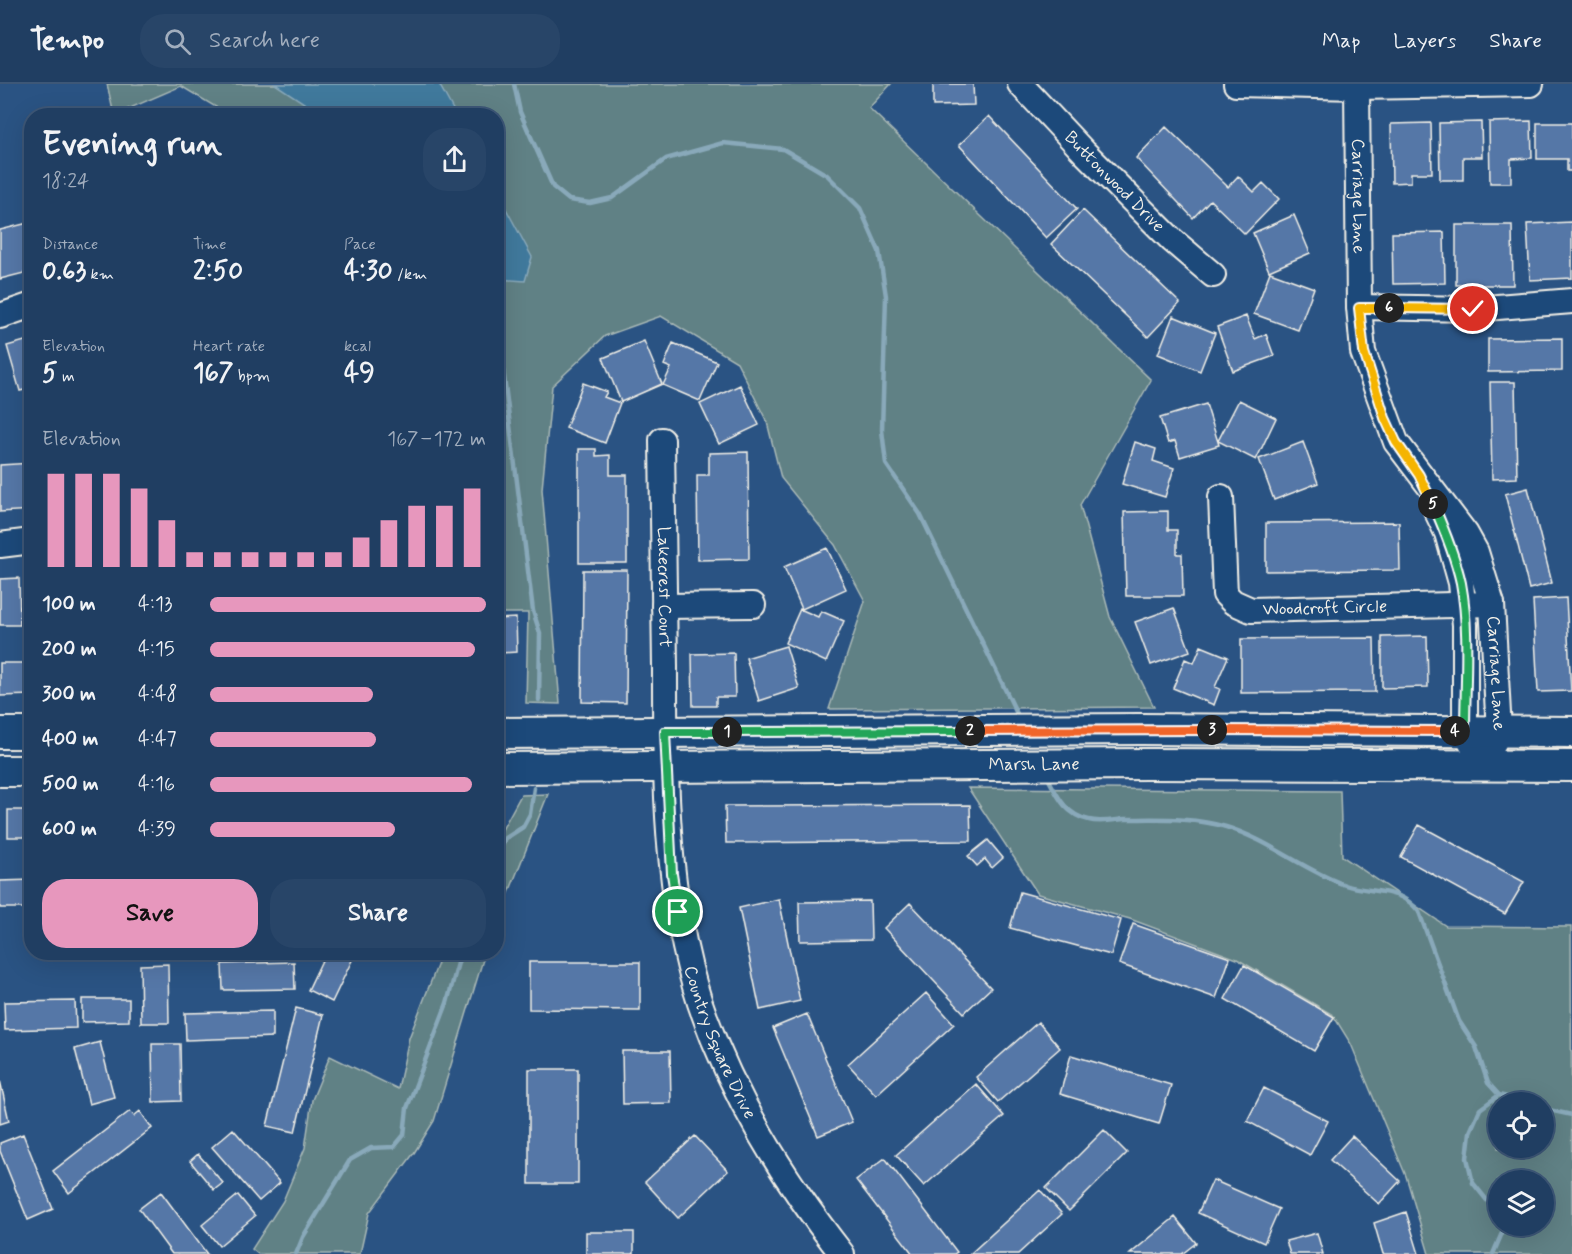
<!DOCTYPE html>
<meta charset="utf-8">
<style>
:root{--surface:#203e62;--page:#284568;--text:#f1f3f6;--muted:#a2aebe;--line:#3d5777;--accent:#e797bd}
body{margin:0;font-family:Mynerve,sans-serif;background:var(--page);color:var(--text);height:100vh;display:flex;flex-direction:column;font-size:22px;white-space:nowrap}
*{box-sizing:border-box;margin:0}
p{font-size:20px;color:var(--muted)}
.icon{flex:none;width:33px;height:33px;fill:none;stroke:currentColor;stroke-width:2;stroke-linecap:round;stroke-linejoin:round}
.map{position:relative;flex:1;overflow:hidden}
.panel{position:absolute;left:24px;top:24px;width:480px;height:852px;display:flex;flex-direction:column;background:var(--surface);border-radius:24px;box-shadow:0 6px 24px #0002,0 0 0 2px var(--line)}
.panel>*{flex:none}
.fabs{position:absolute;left:1488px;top:1008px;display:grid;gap:12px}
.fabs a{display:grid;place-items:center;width:66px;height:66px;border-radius:50%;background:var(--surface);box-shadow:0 6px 24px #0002,0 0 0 2px var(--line);font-size:30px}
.pin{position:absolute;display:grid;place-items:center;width:51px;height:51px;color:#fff;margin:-26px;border:3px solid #fff;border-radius:50%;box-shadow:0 2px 6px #0007}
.km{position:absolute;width:30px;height:30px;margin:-15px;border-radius:50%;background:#222;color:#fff;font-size:16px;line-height:30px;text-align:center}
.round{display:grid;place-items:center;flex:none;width:63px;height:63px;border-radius:24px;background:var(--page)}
.summary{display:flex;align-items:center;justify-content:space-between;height:102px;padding:0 18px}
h1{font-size:33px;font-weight:700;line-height:45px}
.figures{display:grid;grid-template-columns:repeat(3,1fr);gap:9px;height:102px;padding:6px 18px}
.figures div{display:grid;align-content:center}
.figures b{font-size:26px;font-weight:700}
.figures small{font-size:16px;font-weight:400}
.figures p{font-size:16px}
.chart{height:168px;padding:12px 18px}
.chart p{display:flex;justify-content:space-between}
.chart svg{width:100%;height:108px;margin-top:6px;stroke:var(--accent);stroke-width:6}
.primary-button{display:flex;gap:12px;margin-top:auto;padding:12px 18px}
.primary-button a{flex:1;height:69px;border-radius:24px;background:var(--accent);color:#111;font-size:24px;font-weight:700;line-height:69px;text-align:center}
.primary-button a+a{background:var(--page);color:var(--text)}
ul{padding:0 18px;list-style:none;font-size:20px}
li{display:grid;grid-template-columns:96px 72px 1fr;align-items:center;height:45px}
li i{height:15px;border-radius:8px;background:var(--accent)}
header{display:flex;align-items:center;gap:36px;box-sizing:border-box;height:84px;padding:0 30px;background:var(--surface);border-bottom:2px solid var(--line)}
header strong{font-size:28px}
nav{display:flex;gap:33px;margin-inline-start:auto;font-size:21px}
.search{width:420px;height:54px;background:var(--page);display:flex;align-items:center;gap:15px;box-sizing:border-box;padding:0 21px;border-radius:24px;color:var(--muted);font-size:22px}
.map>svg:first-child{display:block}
.green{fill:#608185;stroke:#aab9b6;stroke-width:1.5;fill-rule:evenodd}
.water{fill:#41799c;stroke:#89a9ba;stroke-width:1.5}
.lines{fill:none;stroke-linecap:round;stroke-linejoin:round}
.stream{stroke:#89a9ba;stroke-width:4.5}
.building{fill:#5577a7;stroke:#f4f1e8;stroke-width:1.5}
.minor-casing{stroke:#f4f1e8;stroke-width:28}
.major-casing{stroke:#f4f1e8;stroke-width:34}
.minor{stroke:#1f4a7a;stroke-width:24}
.major{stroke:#1f4a7a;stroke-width:30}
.split-1-casing{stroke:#fff;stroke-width:12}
.split-2-casing{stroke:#fff;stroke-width:12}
.split-3-casing{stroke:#fff;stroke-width:12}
.split-4-casing{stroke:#fff;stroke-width:12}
.split-5-casing{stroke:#fff;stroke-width:12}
.split-6-casing{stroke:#fff;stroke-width:12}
.split-7-casing{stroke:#fff;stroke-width:12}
.split-1{stroke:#22a559;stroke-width:8}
.split-2{stroke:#22a559;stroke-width:8}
.split-3{stroke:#f0652b;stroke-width:8}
.split-4{stroke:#f0652b;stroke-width:8}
.split-5{stroke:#22a559;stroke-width:8}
.split-6{stroke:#f5b400;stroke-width:8}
.split-7{stroke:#f5b400;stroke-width:8}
.labels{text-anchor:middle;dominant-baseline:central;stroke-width:6;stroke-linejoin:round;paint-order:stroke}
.street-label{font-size:18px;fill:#f4f1e8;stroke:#1f4a7a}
</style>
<header>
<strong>Tempo</strong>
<div class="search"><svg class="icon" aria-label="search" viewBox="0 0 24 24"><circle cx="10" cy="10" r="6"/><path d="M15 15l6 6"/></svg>Search here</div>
<nav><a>Map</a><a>Layers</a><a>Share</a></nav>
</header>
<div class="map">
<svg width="1572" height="1170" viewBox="0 0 1572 1170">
<rect width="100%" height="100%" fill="#2a5383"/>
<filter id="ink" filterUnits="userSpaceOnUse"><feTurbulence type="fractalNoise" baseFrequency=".0167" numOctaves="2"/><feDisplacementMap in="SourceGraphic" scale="12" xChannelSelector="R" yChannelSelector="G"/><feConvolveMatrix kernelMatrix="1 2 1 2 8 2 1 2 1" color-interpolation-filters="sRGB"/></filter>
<g filter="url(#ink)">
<path class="green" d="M107 0H891L869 24 1151 296 1080 421 1110 533 1154 623 829 625 865 517 835 461 781 394 767 338 737 278 661 232 605 252 552 302 542 405 560 620 526 619 528 529H497L496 32 229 31 181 2 114 31Z
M968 704 1340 707 1342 772 1446 842 1571 843 1572 1170H1429L1406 1092 1351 960 1333 931 1237 875 1130 835 1038 810ZM1498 1018H1544V1064H1498ZM1498 1096H1544V1142H1498Z
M548 710 497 839V755L521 711Z
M442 869H485L434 1037 414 1069 369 1129 360 1170H258L252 1165 283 1117 305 1064 312 1016 330 972 398 1005 409 954Z"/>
<path class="water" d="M275 0H439L456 31H322Z
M497 108 532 173 525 197 497 195Z"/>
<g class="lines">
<path class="stream" d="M514 0 520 28 553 103 569 116 590 119 612 114 666 75 723 59 783 65 827 91 860 124 879 167 886 212 882 346 886 380 920 430 1020 636
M496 228 533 527 540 549 539 616
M1047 692C1057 711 1065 731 1089 736 1100 739 1114 736 1125 735 1158 735 1194 733 1226 743 1269 756 1303 786 1345 801 1372 810 1400 802 1419 828L1459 937 1476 963 1488 999 1499 1011 1480 1025 1470 1048 1467 1074 1473 1099 1498 1130
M496 770 506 754 523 743 530 730 534 704
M1499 1011 1527 1018
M1544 1025 1572 1031
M296 1170 303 1153 350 1076 371 1064 394 1063 404 1051 407 1024 447 919 461 868
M1493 1170 1505 1142"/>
</g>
<path class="building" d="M933 0H973L974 21 933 22Z
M989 32 1077 125 1046 154 959 61Z
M1531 37 1532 74 1511 75V99H1490L1489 38Z
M1481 38 1482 73H1463V96H1440L1439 39Z
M1431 39 1432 89H1411V98L1392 99 1391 40Z
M1537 39H1572V87H1567V75H1537Z
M1166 43 1228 103 1238 92 1254 108 1263 99 1279 115 1245 150 1210 116 1193 134 1136 74Z
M1083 126 1180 219 1148 253 1051 160Z
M1294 131 1310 169 1269 187 1253 149Z
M32 138V187L0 195V146Z
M1572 138V194L1530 196 1527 140Z
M1456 141H1512L1513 201H1456Z
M1444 148 1445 199 1393 200 1392 149Z
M1270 188 1314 204 1298 246 1254 230Z
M1173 232 1215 249 1200 287 1158 270Z
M1246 232 1255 255 1266 250 1274 272 1233 287 1217 243Z
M1562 254V287L1488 288V255Z
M32 255V304L20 307 7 262Z
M644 257 662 300 621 318 603 274Z
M673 259 717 278 700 317 663 301 671 284 664 281Z
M1490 298H1515L1517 394 1492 395Z
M583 299 607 308 604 313 620 319 605 359 566 344Z
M740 301 759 341 719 360 700 320Z
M1239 316 1276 334 1256 376 1218 357Z
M1206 320 1219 361 1180 373 1175 357 1168 359 1160 334Z
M1135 358 1156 365 1153 377 1174 384 1165 413 1122 400Z
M1303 358 1318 399 1274 416 1259 375Z
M579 365H596V372L610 371V391H627V479H579Z
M748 368 749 475 698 476 697 391H709V369Z
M32 379V426L0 428V381Z
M1528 404 1552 499 1529 505 1505 410Z
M1168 427V446H1177V470H1182L1183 512H1126L1124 428Z
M1399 438 1400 486 1266 487V439Z
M827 464 846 505 802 525 784 483Z
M583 486H627L626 619 582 618Z
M19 494 20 541H0V495Z
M1566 514 1571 607 1538 608 1533 516Z
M1174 524 1190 567 1151 581 1135 538Z
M800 525 818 533 821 527 844 537 826 578 785 559Z
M516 534 517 568 500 569 501 578H496V535Z
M1427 552 1428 603 1382 604V553Z
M1374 554 1375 608 1241 609V555Z
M786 562 799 604 759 617 746 574Z
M1201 562 1228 573 1215 603 1220 605 1214 621 1173 604 1185 575 1194 579Z
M734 569 735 613H716V622H693L692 570Z
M0 579H32V611L0 612Z
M970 721 971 757 726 759 725 722Z
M8 726H32V753H8Z
M1419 741 1524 798 1505 830 1401 773Z
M988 756 1003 774 992 784 985 775 977 782 968 772Z
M32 796V824H0V797Z
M1020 808 1121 836 1111 871 1010 844Z
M779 815 800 917 760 926 739 824Z
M870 817 871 856 800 857 799 818Z
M910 819 991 904 964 929 884 844Z
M1133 840 1230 874 1216 914 1119 880Z
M228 868H280V871L228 872Z
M326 868H356L332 918 308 906Z
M294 878 295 905 223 906 222 880Z
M529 878H640V926L529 925Z
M168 880 169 939H141L140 881Z
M1244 881 1334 933 1314 967 1225 915Z
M926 909 954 940 876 1011 848 980Z
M82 915H129V937L82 938Z
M75 917 76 944 5 946 4 918Z
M296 924 323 931 295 1048 267 1042Z
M273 927V953L186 956 185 929Z
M807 930 852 1038 818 1052 773 944Z
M1038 938 1060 964 998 1018 976 993Z
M100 958 114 1013 89 1020 75 965Z
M152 960H180L181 1017 153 1018Z
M622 967H670L671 1019 623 1020Z
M1071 971 1171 1001 1159 1040 1060 1010Z
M529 985H578V1100H529Z
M0 996 9 1037 0 1040Z
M976 1000 1004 1032 924 1102 896 1071Z
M1264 1004 1328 1037 1310 1071 1247 1037Z
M130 1027 134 1032 140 1027 152 1044 69 1109 53 1087Z
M233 1045 280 1099 259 1117 212 1063Z
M1104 1046 1127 1069 1069 1127 1046 1104Z
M23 1050 53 1125 28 1136 0 1067V1059Z
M695 1052 728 1087 678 1134 645 1098Z
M1352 1052 1400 1097 1379 1120 1330 1076Z
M198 1070 223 1099 214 1106 190 1077Z
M885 1074 957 1168 954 1170H913L856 1096Z
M1213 1096 1279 1125 1264 1159 1198 1129Z
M1040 1106 1062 1130 1018 1170H970Z
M161 1108 207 1170H172L139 1125Z
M238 1111 255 1132 219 1162 202 1141Z
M1406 1128 1419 1170H1383L1374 1139Z
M1175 1133 1196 1159 1182 1170H1130Z
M586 1148H634V1170H586Z
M1317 1149 1323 1170H1290L1286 1157Z"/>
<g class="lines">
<g class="minor-casing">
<g id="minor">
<path id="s1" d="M1020 0 1085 69 1172 156 1213 191"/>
<path d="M1236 0 1357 3 1531 0"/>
<path id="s2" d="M1357 0 1359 223 1363 268 1396 358 1466 450 1476 468 1492 520 1499 648 1483 681"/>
<path d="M1359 223 1473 225 1572 217"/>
<path d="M0 232 32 221"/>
<path id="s3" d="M662 356C663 432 664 507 665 583 665 695 665 811 700 919 732 1012 782 1093 842 1170"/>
<path id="s4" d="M1221 413 1225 510 1233 518 1251 526 1492 520"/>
<path d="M1436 426 1447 449 1461 499 1465 541V647L1483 681"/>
<path d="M0 461 32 457"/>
<path d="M664 522 753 521"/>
</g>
</g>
<g class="major-casing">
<g id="major">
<path d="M0 649H32"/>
<path d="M496 649 1141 645 1572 648"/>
<path id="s5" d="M496 684 1148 680 1572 682"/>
<path d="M0 687H32"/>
</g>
</g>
<use href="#minor" class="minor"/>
<use href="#major" class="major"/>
</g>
</g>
<g class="lines" filter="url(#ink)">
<g class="split-1-casing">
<path id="split-1" d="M678 828 672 790 665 648H727"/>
</g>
<g class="split-2-casing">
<path id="split-2" d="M727 648 970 647"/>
</g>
<g class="split-3-casing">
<path id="split-3" d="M970 647 1212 646"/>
</g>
<g class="split-4-casing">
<path id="split-4" d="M1212 646 1455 647"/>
</g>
<g class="split-5-casing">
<path id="split-5" d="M1433 420C1444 445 1455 471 1461 499 1470 547 1465 599 1465 647H1455"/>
</g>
<g class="split-6-casing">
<path id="split-6" d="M1389 224H1359L1364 268 1385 334 1396 358 1419 391 1433 420"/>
</g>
<g class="split-7-casing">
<path id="split-7" d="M1389 224 1473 225"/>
</g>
<use href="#split-1" class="split-1"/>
<use href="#split-2" class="split-2"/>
<use href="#split-3" class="split-3"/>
<use href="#split-4" class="split-4"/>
<use href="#split-5" class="split-5"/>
<use href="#split-6" class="split-6"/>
<use href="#split-7" class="split-7"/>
</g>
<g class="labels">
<g class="street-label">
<text stroke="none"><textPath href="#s1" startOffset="136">Buttonwood Drive</textPath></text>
<text stroke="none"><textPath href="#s2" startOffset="112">Carriage Lane</textPath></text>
<text stroke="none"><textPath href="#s3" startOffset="147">Lakecrest Court</textPath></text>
<text stroke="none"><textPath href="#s4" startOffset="202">Woodcroft Circle</textPath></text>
<text stroke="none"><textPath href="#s2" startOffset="624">Carriage Lane</textPath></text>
<text stroke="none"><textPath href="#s5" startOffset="538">Marsh Lane</textPath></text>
<text stroke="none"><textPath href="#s3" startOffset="610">Country Square Drive</textPath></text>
</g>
</g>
</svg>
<div class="fabs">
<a><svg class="icon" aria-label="locate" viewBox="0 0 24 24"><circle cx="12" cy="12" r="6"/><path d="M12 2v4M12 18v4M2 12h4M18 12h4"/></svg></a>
<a><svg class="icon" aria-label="layers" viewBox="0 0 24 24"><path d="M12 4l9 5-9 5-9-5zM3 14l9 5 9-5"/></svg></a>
</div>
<div class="pin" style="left:678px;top:828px;background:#1e9e55"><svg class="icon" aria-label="arrive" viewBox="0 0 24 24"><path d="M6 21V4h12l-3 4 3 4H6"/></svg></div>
<div class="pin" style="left:1473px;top:225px;background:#d93025"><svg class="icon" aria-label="check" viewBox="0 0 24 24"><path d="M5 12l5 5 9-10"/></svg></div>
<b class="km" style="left:727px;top:648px">1</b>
<b class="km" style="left:970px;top:647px">2</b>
<b class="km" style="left:1212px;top:646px">3</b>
<b class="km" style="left:1455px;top:647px">4</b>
<b class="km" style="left:1433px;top:420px">5</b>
<b class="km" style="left:1389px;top:224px">6</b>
<section class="panel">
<div class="summary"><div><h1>Evening run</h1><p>18:24</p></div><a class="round"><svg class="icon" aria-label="share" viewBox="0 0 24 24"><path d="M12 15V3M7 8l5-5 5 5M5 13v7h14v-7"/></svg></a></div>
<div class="figures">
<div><p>Distance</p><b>0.63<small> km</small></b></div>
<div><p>Time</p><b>2:50</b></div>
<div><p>Pace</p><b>4:30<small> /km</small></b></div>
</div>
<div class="figures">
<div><p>Elevation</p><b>5<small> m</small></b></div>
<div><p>Heart rate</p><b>167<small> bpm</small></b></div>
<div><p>kcal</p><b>49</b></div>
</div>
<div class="chart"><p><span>Elevation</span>167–172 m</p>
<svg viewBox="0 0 160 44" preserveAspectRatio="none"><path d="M5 44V6M15 44V6M25 44V6M35 44V12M45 44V25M55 44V38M65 44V38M75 44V38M85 44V38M95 44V38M105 44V38M115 44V32M125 44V25M135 44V19M145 44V19M155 44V12"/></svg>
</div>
<ul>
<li><b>100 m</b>4:13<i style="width:100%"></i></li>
<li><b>200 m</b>4:15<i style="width:96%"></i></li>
<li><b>300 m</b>4:48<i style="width:59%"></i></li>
<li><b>400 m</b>4:47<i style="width:60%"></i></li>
<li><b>500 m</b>4:16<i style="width:95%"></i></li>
<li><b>600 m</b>4:39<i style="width:67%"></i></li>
</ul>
<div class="primary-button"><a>Save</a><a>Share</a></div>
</section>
</div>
